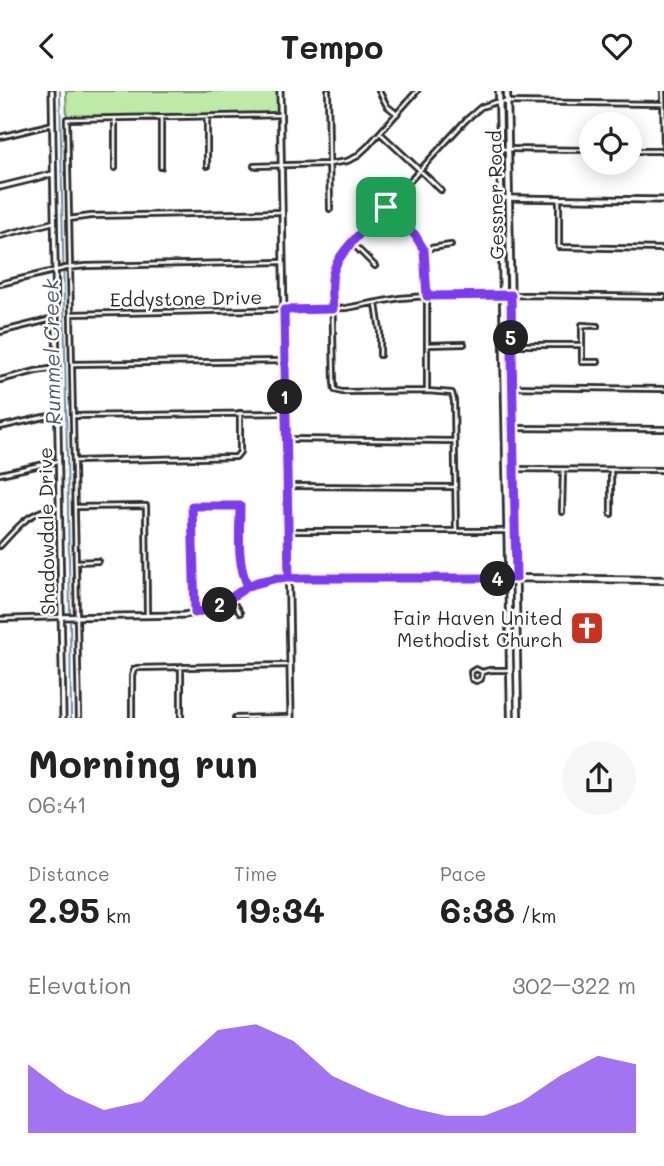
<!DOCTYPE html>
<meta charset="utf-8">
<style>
:root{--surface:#fff;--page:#f6f6f6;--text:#222;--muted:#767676;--accent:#7c3aed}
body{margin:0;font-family:Mali,sans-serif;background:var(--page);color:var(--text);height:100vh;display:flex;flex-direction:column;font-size:26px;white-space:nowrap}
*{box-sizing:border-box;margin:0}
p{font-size:23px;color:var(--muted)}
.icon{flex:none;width:38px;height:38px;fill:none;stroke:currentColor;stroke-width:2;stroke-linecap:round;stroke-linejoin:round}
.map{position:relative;height:627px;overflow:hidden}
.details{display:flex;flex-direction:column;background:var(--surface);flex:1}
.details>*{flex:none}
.buttons{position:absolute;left:579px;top:21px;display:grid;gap:14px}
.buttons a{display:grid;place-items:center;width:63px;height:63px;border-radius:50%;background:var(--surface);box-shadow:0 4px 18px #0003;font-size:35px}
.pin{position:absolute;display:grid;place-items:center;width:60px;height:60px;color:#fff;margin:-30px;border-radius:14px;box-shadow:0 4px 10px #0006}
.km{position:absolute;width:35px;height:35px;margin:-18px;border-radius:50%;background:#222;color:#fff;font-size:19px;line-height:35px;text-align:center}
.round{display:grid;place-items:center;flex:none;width:74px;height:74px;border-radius:37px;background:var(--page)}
.head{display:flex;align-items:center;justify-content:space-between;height:119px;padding:0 28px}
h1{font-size:38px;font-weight:700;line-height:52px}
.stats{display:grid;grid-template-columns:repeat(3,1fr);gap:10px;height:119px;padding:7px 28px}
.stats div{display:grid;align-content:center}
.stats b{font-size:35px;font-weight:700}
.stats small{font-size:19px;font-weight:400}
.stats p{font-size:19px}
.chart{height:196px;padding:14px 28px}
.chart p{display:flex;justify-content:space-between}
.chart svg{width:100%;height:126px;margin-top:7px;fill:var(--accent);opacity:.7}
header{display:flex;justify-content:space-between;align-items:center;height:91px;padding:0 28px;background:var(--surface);font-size:32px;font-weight:700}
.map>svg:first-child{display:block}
.green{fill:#bee9a6;stroke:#748a68;stroke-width:2}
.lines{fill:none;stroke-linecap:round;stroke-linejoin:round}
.stream{stroke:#6d8ca5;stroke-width:2}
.minor-casing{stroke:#2b2b2b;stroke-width:8}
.tertiary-casing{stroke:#2b2b2b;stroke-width:9}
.secondary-casing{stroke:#2b2b2b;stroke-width:10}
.minor{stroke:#fff;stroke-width:2.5}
.tertiary{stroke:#fff;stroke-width:3.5}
.secondary{stroke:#fff;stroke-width:4.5}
.route-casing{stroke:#fff;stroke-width:14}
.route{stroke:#7c3aed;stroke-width:9}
.labels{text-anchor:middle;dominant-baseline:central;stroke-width:5;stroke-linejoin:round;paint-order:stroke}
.street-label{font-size:19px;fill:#2b2b2b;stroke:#fff}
.poi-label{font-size:19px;fill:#2b2b2b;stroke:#fff;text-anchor:end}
.water-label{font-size:21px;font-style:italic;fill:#4c5c68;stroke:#fff}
</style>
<header><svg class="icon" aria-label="back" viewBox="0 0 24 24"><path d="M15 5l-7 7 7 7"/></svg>Tempo<svg class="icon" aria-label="heart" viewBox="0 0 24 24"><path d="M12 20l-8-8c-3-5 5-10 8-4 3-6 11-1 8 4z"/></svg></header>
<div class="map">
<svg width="664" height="627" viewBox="0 0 664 627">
<rect width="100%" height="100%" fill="#fff"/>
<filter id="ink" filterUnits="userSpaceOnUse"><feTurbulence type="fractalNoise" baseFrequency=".0143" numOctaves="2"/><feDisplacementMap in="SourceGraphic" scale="14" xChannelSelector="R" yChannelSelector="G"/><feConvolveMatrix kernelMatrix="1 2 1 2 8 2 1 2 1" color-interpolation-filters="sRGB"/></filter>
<g filter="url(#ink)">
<path class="green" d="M66 0H280L281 24 67 28Z"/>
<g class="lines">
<path class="stream" d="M60 0 70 522
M70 531 71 627"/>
<g class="minor-casing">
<path id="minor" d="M328 0 330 118
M379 0 387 15 397 23
M663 0 664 60
M161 27V76
M115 28V77
M380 42 441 99
M0 46 53 33
M501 58 592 59
M630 60H664
M207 75V26
M254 75 329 73 347 70 356 66 368 55 417 0
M559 108V156L664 158
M386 116 415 144 424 158 427 205V300
M69 128 91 125 282 121
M0 145 54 131
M352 152 375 175
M424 158 451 154
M0 193 66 177 86 175 283 171
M376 213 380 240V264
M71 223 346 217 400 207 427 205 527 204 664 206
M0 241 56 227
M427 254 464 253
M512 254H582V234L597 235
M582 254V271H598
M72 273 285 270
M0 289 36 280 57 277
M506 296 664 298
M73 325 285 322
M0 336 44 326 58 324
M506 337 664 338
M286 348 454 350
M75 370 236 366 240 361V322
M506 378 664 379
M611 381V423
M0 383 58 370
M287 395 455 396
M76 416 146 415 147 523
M562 421 563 379
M288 440H515
M456 440 454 310 452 302 427 300 342 301 335 299 334 292 332 189 333 181 340 166 466 29 481 16 496 11 663 13
M0 455C18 436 30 418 59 417
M77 471 98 470
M231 508 240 522
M195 522 192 415H240C240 441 236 471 248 495
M0 528 61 526
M482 581 481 588 476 590 472 588 471 581 476 578 482 581 490 579H508
M79 627 67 28 281 24
M132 627V585L134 578 137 577 290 574
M181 627V575
M235 627 291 626"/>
</g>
<g class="tertiary-casing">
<path id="tertiary" d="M52 0 63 627
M280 0 291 627
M0 96 53 83
M502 107 664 109
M61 526 184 524 207 520 219 515 248 495 277 487H509"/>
</g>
<g class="secondary-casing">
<path id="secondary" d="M499 0 511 627
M507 0 518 627
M509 487 664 489"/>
</g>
<use href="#minor" class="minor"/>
<use href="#tertiary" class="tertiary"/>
<use href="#secondary" class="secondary"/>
</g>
</g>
<g class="lines" filter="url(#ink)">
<g class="route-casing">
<path id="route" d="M386 116C372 131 339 160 334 179 330 191 332 205 333 218L284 219 289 487H277L257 491 248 495 219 515 195 522 192 415H240C240 441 236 471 248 495L277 487H516L511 204 427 205 424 159 415 144 386 116"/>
</g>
<use href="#route" class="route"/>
</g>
<defs>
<g id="church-square" transform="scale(1.75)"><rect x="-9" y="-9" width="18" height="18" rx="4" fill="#c8321e" stroke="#fff"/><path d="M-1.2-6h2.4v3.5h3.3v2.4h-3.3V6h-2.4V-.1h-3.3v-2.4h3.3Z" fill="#fff"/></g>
</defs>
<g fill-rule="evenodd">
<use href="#church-square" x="587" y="537"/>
</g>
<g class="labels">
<g class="street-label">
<text transform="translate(495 104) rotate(-91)">Gessner Road</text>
<text transform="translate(186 207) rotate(-1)">Eddystone Drive</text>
<text transform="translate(46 440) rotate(-91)">Shadowdale Drive</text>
</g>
<g class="poi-label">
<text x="562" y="526">Fair Haven United<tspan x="562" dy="22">Methodist Church</tspan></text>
</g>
<g class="water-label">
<text transform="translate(51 261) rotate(-91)">Rummel Creek</text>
</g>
</g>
</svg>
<div class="buttons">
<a><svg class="icon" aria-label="locate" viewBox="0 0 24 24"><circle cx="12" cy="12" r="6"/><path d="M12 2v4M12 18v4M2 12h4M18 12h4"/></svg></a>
</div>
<div class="pin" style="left:386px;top:116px;background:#1e9e55"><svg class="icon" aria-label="arrive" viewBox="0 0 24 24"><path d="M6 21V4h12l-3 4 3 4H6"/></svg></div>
<b class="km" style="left:285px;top:306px">1</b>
<b class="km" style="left:220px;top:514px">2</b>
<b class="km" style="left:498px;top:488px">4</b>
<b class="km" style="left:511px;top:247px">5</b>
</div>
<section class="details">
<div class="head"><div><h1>Morning run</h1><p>06:41</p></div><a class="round"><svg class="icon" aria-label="share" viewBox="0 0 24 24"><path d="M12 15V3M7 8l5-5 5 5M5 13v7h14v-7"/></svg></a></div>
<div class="stats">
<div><p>Distance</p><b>2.95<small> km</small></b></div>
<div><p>Time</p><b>19:34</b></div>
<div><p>Pace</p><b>6:38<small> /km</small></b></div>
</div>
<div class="chart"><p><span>Elevation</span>302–322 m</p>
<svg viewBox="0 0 160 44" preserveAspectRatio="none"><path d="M0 44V20L10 30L20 36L30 33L40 20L50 8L60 6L70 12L80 24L90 30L100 35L110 38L120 38L130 33L140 24L150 17L160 20V44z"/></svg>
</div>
</section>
